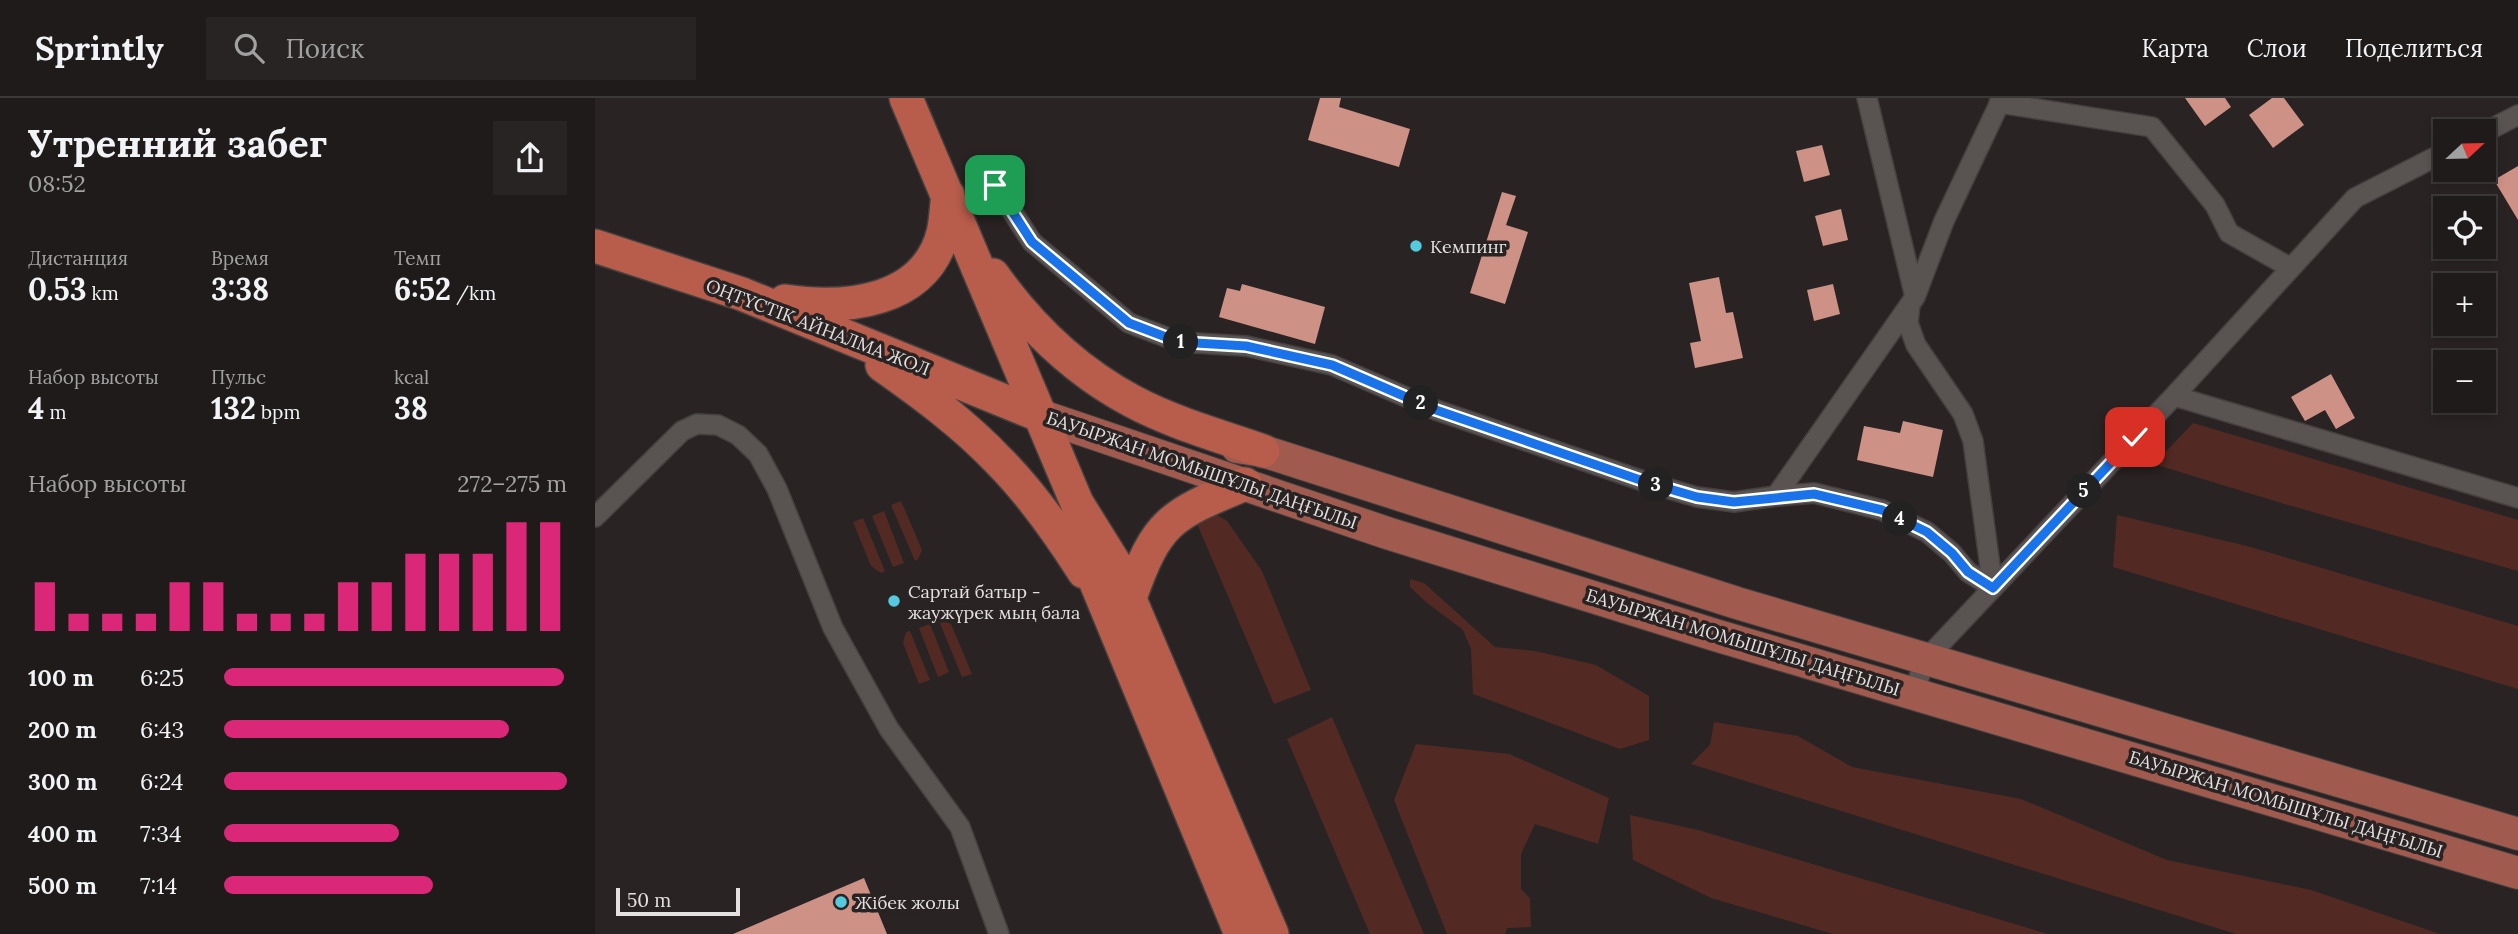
<!DOCTYPE html>
<html lang="ru">
<meta charset="utf-8">
<style>
:root{--surface:#1f1b1a;--page:#272423;--text:#f1f3f6;--muted:#a1a1a2;--line:#3c3939;--accent:#db2777}
body{margin:0;font-family:Lora,serif;background:var(--page);color:var(--text);height:100vh;display:flex;flex-direction:column;font-size:26px;white-space:nowrap}
*{box-sizing:border-box;margin:0}
p{font-size:23px;color:var(--muted)}
.icon{flex:none;width:38px;height:38px;fill:none;stroke:currentColor;stroke-width:2;stroke-linecap:round;stroke-linejoin:round}
.map{position:relative;flex:1;overflow:hidden}
.sheet{display:flex;flex-direction:column;background:var(--surface);width:595px}
.sheet>*{flex:none}
.needle{width:46px;rotate:68deg}
.buttons{position:absolute;left:1838px;top:21px;display:grid;gap:14px}
.buttons a{display:grid;place-items:center;width:63px;height:63px;border-radius:0px;background:var(--surface);box-shadow:0 4px 10px #0003,0 0 0 2px var(--line);font-size:35px}
.scale{position:absolute;left:21px;bottom:18px;width:124px;box-sizing:border-box;padding-left:7px;border:4px solid #e3e0df;border-top:0;font-size:19px;line-height:24px;white-space:nowrap;color:#e3e0df;-webkit-text-stroke:5px #292423;paint-order:stroke}
.pin{position:absolute;display:grid;place-items:center;width:60px;height:60px;color:#fff;margin:-30px;border-radius:14px;box-shadow:0 4px 10px #0006}
.km{position:absolute;width:35px;height:35px;margin:-18px;border-radius:50%;background:#222;color:#fff;font-size:19px;line-height:35px;text-align:center}
.round{display:grid;place-items:center;flex:none;width:74px;height:74px;border-radius:0px;background:var(--page)}
.summary{display:flex;align-items:center;justify-content:space-between;height:119px;padding:0 28px}
h1{font-size:38px;font-weight:700;line-height:52px}
.figures{display:grid;grid-template-columns:repeat(3,1fr);gap:10px;height:119px;padding:7px 28px}
.figures div{display:grid;align-content:center}
.figures b{font-size:30px;font-weight:700}
.figures small{font-size:19px;font-weight:400}
.figures p{font-size:19px}
.chart{height:196px;padding:14px 28px}
.chart p{display:flex;justify-content:space-between}
.chart svg{width:100%;height:126px;margin-top:7px;stroke:var(--accent);stroke-width:6}
ul{padding:0 28px;list-style:none;font-size:23px}
li{display:grid;grid-template-columns:112px 84px 1fr;align-items:center;height:52px}
li i{height:18px;border-radius:9px;background:var(--accent)}
header{display:flex;align-items:center;gap:42px;box-sizing:border-box;height:98px;padding:0 35px;background:var(--surface);border-bottom:2px solid var(--line)}
header strong{font-size:33px}
nav{display:flex;gap:38px;margin-inline-start:auto;font-size:24px}
.search{width:490px;height:63px;background:var(--page);display:flex;align-items:center;gap:18px;box-sizing:border-box;padding:0 24px;border-radius:0px;color:var(--muted);font-size:26px}
main{display:flex;flex:1;min-height:0}
.map>svg:first-child{display:block}
.green{fill:#522a23}
.building{fill:#cd9185}
.lines{fill:none;stroke-linecap:round;stroke-linejoin:round}
.minor-casing{stroke:#44403f;stroke-width:22}
.primary-casing{stroke:#44403f;stroke-width:34}
.trunk-casing{stroke:#44403f;stroke-width:36}
.minor{stroke:#595352;stroke-width:19}
.primary{stroke:#a05a4e;stroke-width:32}
.trunk{stroke:#b85c4c;stroke-width:33}
.route-casing{stroke:#fff;stroke-width:14}
.route{stroke:#1a73e8;stroke-width:9}
.poi-dot{fill:#55cadf;stroke:#292423;stroke-width:2.5}
.labels{text-anchor:middle;dominant-baseline:central;stroke-width:7;stroke-linejoin:round;paint-order:stroke}
.poi-label{font-size:18px;fill:#e3e0df;stroke:#292423;text-anchor:start}
.street-label{font-size:18px;fill:#e3e0df;stroke:#292423}
</style>
<header>
<strong>Sprintly</strong>
<div class="search"><svg class="icon" aria-label="search" viewBox="0 0 24 24"><circle cx="10" cy="10" r="6"/><path d="M15 15l6 6"/></svg>Поиск</div>
<nav><a>Карта</a><a>Слои</a><a>Поделиться</a></nav>
</header>
<main>
<section class="sheet">
<div class="summary"><div><h1>Утренний забег</h1><p>08:52</p></div><a class="round"><svg class="icon" aria-label="share" viewBox="0 0 24 24"><path d="M12 15V3M7 8l5-5 5 5M5 13v7h14v-7"/></svg></a></div>
<div class="figures">
<div><p>Дистанция</p><b>0.53<small> km</small></b></div>
<div><p>Время</p><b>3:38</b></div>
<div><p>Темп</p><b>6:52<small> /km</small></b></div>
</div>
<div class="figures">
<div><p>Набор высоты</p><b>4<small> m</small></b></div>
<div><p>Пульс</p><b>132<small> bpm</small></b></div>
<div><p>kcal</p><b>38</b></div>
</div>
<div class="chart"><p><span>Набор высоты</span>272–275 m</p>
<svg viewBox="0 0 160 44" preserveAspectRatio="none"><path d="M5 44V27M15 44V38M25 44V38M35 44V38M45 44V27M55 44V27M65 44V38M75 44V38M85 44V38M95 44V27M105 44V27M115 44V17M125 44V17M135 44V17M145 44V6M155 44V6"/></svg>
</div>
<ul>
<li><b>100 m</b>6:25<i style="width:99%"></i></li>
<li><b>200 m</b>6:43<i style="width:83%"></i></li>
<li><b>300 m</b>6:24<i style="width:100%"></i></li>
<li><b>400 m</b>7:34<i style="width:51%"></i></li>
<li><b>500 m</b>7:14<i style="width:61%"></i></li>
</ul>
</section>
<div class="map">
<svg width="1923" height="836" viewBox="0 0 1923 836">
<rect width="100%" height="100%" fill="#292423"/>
<path class="green" d="M1598 325 1923 422V473L1683 404 1559 366Z
M306 403 327 452 323 461 320 463 296 407Z
M607 407 632 423 667 473 716 592 679 606 600 421Z
M289 413 309 465 298 469 277 418Z
M1522 417 1652 448 1923 528V591L1518 469Z
M268 420 290 473 286 475 276 468 258 424Z
M815 481 829 485 900 549 940 553 1001 567 1054 598V642L1025 651 878 596 876 551 868 532 831 504 815 489Z
M348 522 356 526 377 576 367 579 344 523Z
M335 526 354 574 343 579 324 530Z
M315 533 335 582 324 586 308 545 311 534Z
M737 619 829 836H775L692 641Z
M1119 624 1203 638 1257 669 1426 701 1572 762 1716 792 1845 836H1641L1096 666 1115 647Z
M821 646 914 656 1014 700 1003 746 940 726 926 756V791L935 800 936 829 912 830 910 836H852L799 702Z
M1035 717 1103 732 1453 836H1238L1116 800 1038 762Z"/>
<path class="building" d="M725 0H746L744 9 815 31 804 69 713 42Z
M1590 0H1630L1636 9 1610 28Z
M1677 0H1689L1709 27 1678 50 1654 17Z
M1227 47 1235 77 1209 84 1201 53Z
M1923 68V122L1899 82Z
M907 94 921 98 911 127 933 134 910 206 875 195Z
M1246 111 1253 142 1228 148 1220 118Z
M1124 179 1131 215 1138 214 1148 260 1100 270 1095 245 1106 243 1094 185Z
M647 186 730 209 720 246 624 219 632 190 645 193Z
M1238 186 1245 216 1219 223 1212 192Z
M1736 276 1760 320 1741 331 1730 312 1710 323 1696 299Z
M1308 323 1348 332 1338 379 1262 362 1269 328 1305 335Z
M269 780 292 836H138Z"/>
<g class="lines">
<g class="minor-casing">
<path id="minor" d="M1272 0 1320 199
M1404 5 1557 29 1620 107 1634 135 1696 170
M1888 35 1923 17
M400 87 437 144 534 225 584 244 651 248 737 267 841 312 1054 385 1102 399 1139 404 1181 398
M1315 207 1313 225 1321 247 1368 316 1378 343 1398 490
M1579 298 1923 400
M0 419 87 333 102 326 123 327 143 337 163 356 182 391 238 530 294 631 365 729 404 836
M1398 490 1373 474 1357 455 1332 434 1287 412 1219 395 1181 398 1320 199 1349 123 1407 0
M1318 595 1331 561 1579 298 1760 100 1850 54"/>
</g>
<g class="primary-casing">
<path id="primary" d="M444 317 792 435 1120 537 1923 775
M642 349 668 353 1142 505 1923 736"/>
</g>
<g class="trunk-casing">
<path id="trunk" d="M311 0 482 405 520 466 677 836
M0 148 147 196 444 317
M398 177C435 229 481 273 537 303 578 325 625 338 668 353
M190 203C250 212 330 205 348 135 351 123 351 110 353 97
M287 267C328 296 369 326 404 363 437 396 464 435 489 474
M487 428 497 475 646 836
M535 500C562 422 576 417 650 386"/>
</g>
<use href="#minor" class="minor"/>
<use href="#primary" class="primary"/>
<use href="#trunk" class="trunk"/>
</g>
<g class="lines">
<g class="route-casing">
<path id="route" d="M400 87 437 144 534 225 584 244 651 248 737 267 841 312 1054 385 1102 399 1139 404 1219 396 1287 412 1332 434 1357 455 1373 474 1398 490 1540 339"/>
</g>
<use href="#route" class="route"/>
</g>
<g class="poi-dot">
<circle cx="821" cy="148" r="7"/>
<circle cx="299" cy="503" r="7"/>
<circle cx="246" cy="804" r="7"/>
</g>
<g class="labels">
<g class="poi-label">
<text x="835" y="148">Кемпинг</text>
<text x="313" y="493">Сартай батыр -<tspan x="313" dy="21">жаужүрек мың бала</tspan></text>
<text x="260" y="804">Жібек жолы</text>
</g>
<g class="street-label">
<text transform="translate(223 229) rotate(21)">ОҢТҮСТІК АЙНАЛМА ЖОЛ</text>
<text transform="translate(607 372) rotate(19)">БАУЫРЖАН МОМЫШҰЛЫ ДАҢҒЫЛЫ</text>
<text transform="translate(1148 544) rotate(17)">БАУЫРЖАН МОМЫШҰЛЫ ДАҢҒЫЛЫ</text>
<text transform="translate(1691 706) rotate(17)">БАУЫРЖАН МОМЫШҰЛЫ ДАҢҒЫЛЫ</text>
</g>
</g>
</svg>
<div class="buttons">
<a><svg class="needle" viewBox="-14 -14 28 28"><path d="M0-13l5 13h-10z" fill="#e53935"/><path d="M0 13l5-13h-10z" fill="#a1a1a2"/></svg></a>
<a><svg class="icon" aria-label="locate" viewBox="0 0 24 24"><circle cx="12" cy="12" r="6"/><path d="M12 2v4M12 18v4M2 12h4M18 12h4"/></svg></a>
<a>+</a>
<a>−</a>
</div>
<div class="scale">50 m</div>
<div class="pin" style="left:400px;top:87px;background:#1e9e55"><svg class="icon" aria-label="arrive" viewBox="0 0 24 24"><path d="M6 21V4h12l-3 4 3 4H6"/></svg></div>
<div class="pin" style="left:1540px;top:339px;background:#d93025"><svg class="icon" aria-label="check" viewBox="0 0 24 24"><path d="M5 12l5 5 9-10"/></svg></div>
<b class="km" style="left:586px;top:244px">1</b>
<b class="km" style="left:826px;top:305px">2</b>
<b class="km" style="left:1061px;top:387px">3</b>
<b class="km" style="left:1305px;top:421px">4</b>
<b class="km" style="left:1489px;top:393px">5</b>
</div>
</main>
